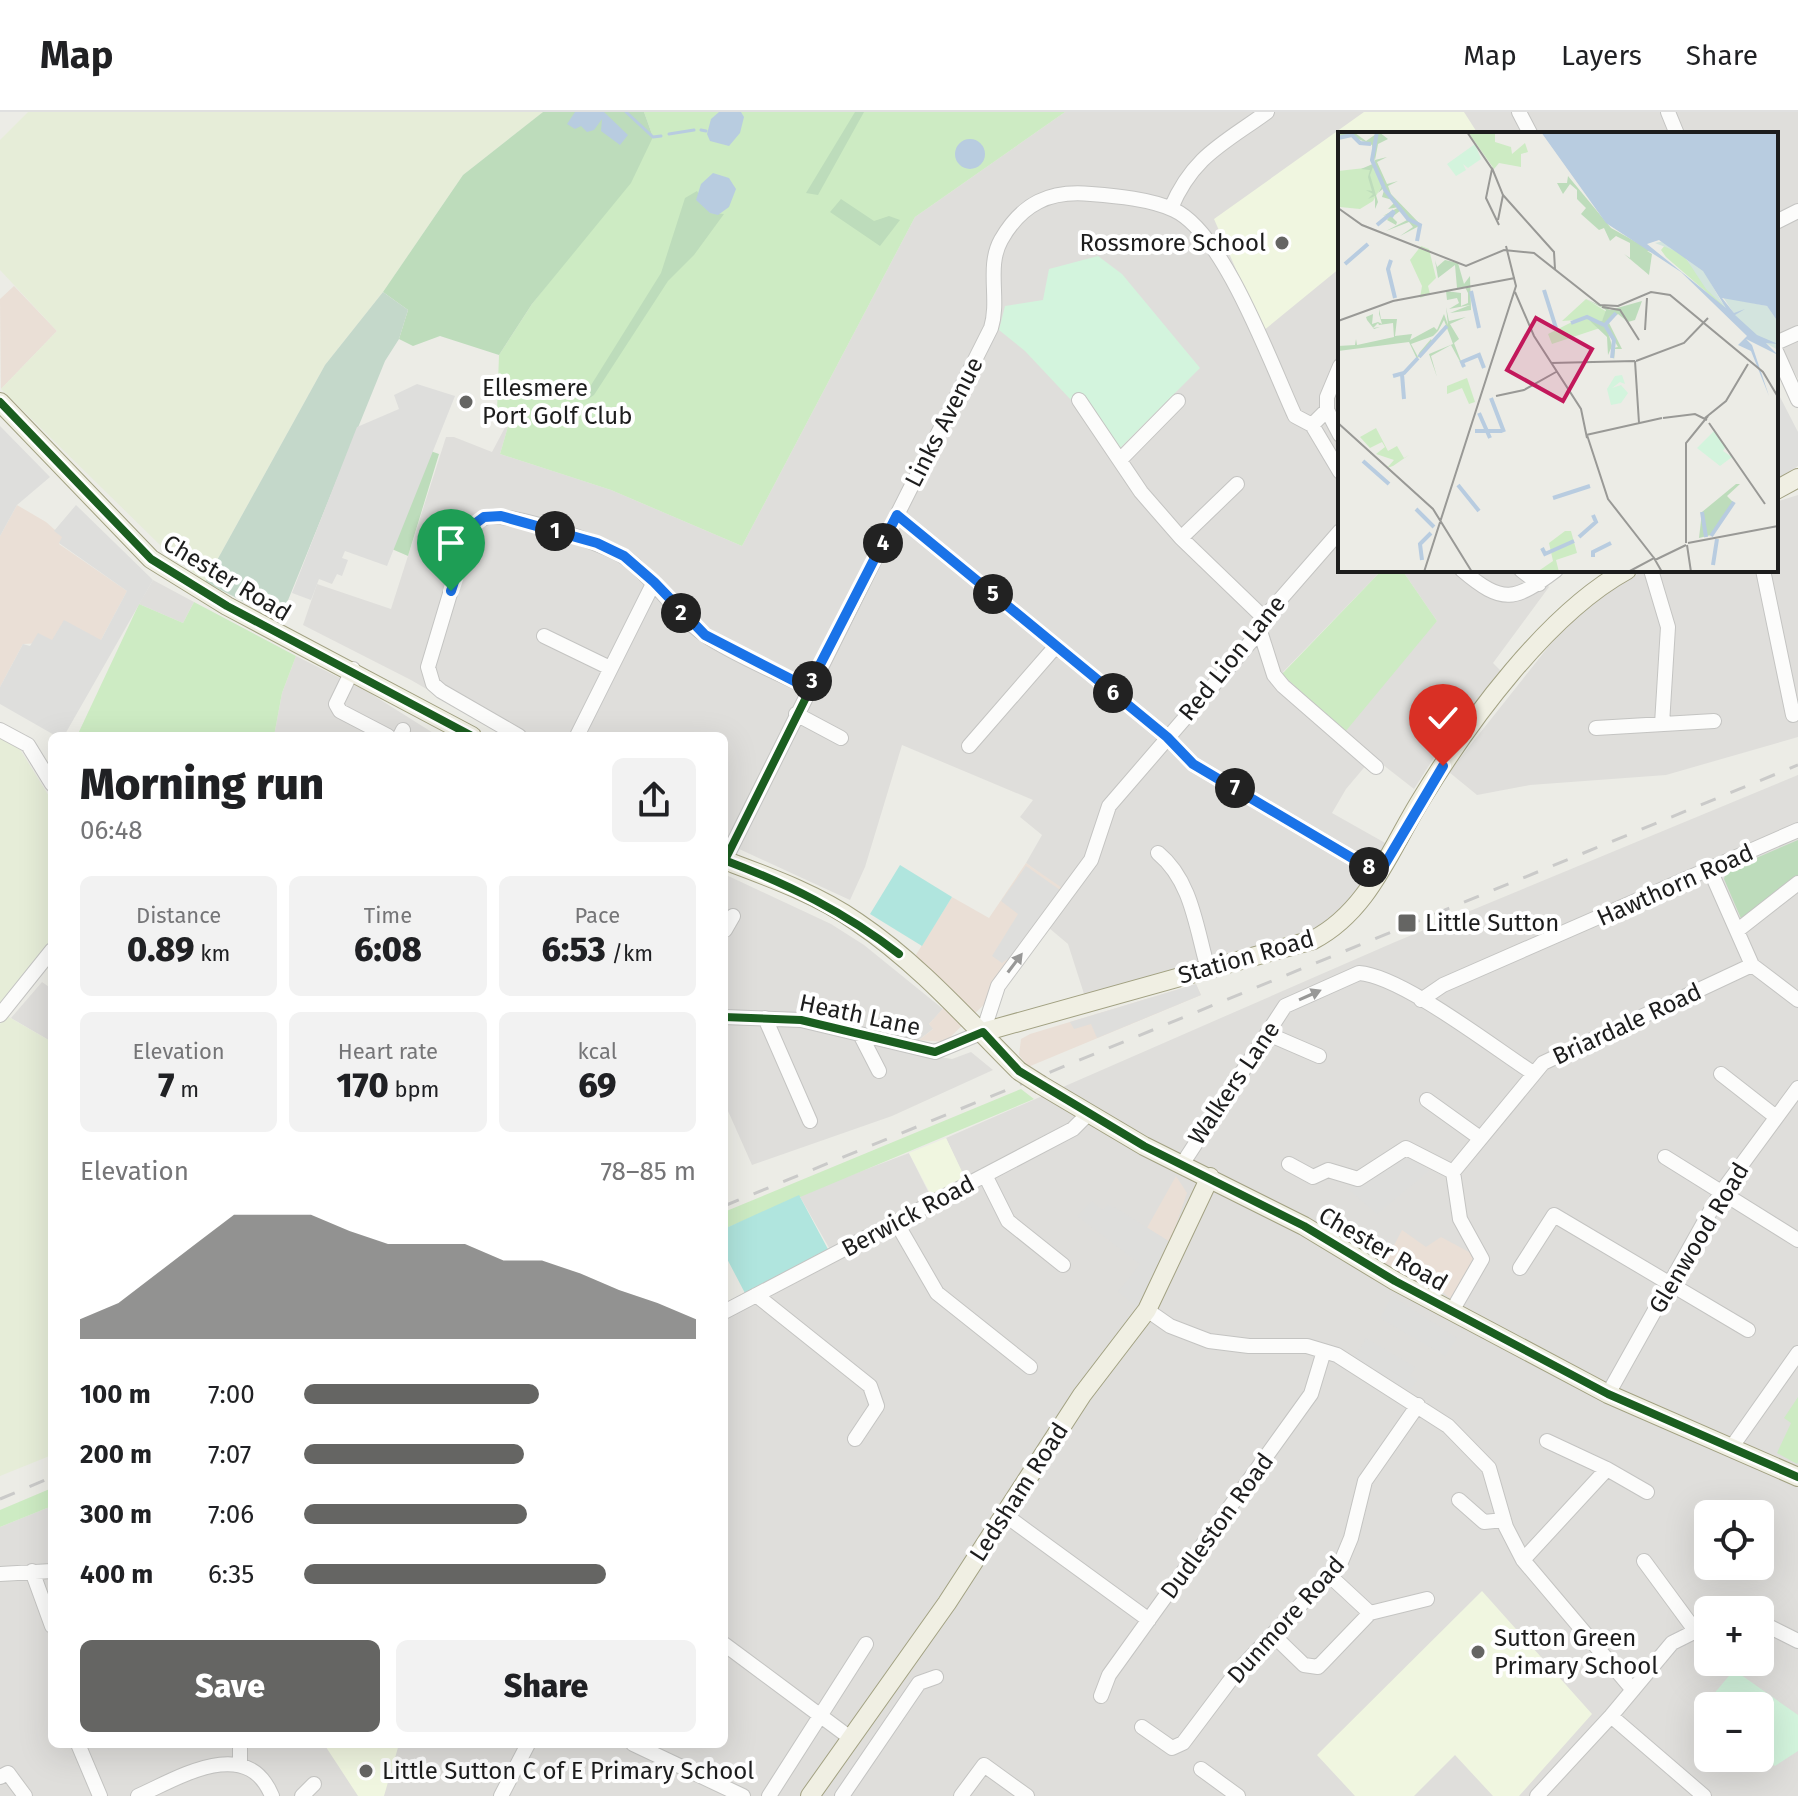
<!DOCTYPE html>
<meta charset="utf-8">
<style>
:root{--surface:#fff;--page:#f2f2f2;--text:#202124;--muted:#757577;--line:#e0e0e0;--accent:#656563}
body{margin:0;font-family:"Fira Sans",sans-serif;background:var(--page);color:var(--text);height:100vh;display:flex;flex-direction:column;font-size:30px;white-space:nowrap}
*{box-sizing:border-box;margin:0}
p{font-size:26px;color:var(--muted)}
.icon{flex:none;width:44px;height:44px;fill:none;stroke:currentColor;stroke-width:2;stroke-linecap:round;stroke-linejoin:round}
.map{position:relative;flex:1;overflow:hidden}
.details{position:absolute;left:48px;top:620px;width:680px;height:1016px;display:flex;flex-direction:column;background:var(--surface);border-radius:12px;box-shadow:0 8px 32px #0002}
.details>*{flex:none}
.fabs{position:absolute;left:1694px;top:1388px;display:grid;gap:16px}
.fabs a{display:grid;place-items:center;width:80px;height:80px;border-radius:12px;background:var(--surface);box-shadow:0 8px 32px #0002;font-size:40px}
.pin{position:absolute;display:grid;place-items:center;width:68px;height:68px;color:#fff;margin:-82px -34px;border-radius:50% 50% 50% 0;rotate:-45deg;box-shadow:0 0 8px #0007}
.pin .icon{rotate:45deg}
.km{position:absolute;width:40px;height:40px;margin:-20px;border-radius:50%;background:#222;color:#fff;font-size:22px;line-height:40px;text-align:center}
.round{display:grid;place-items:center;flex:none;width:84px;height:84px;border-radius:12px;background:var(--page)}
.head{display:flex;align-items:center;justify-content:space-between;height:136px;padding:0 32px}
h1{font-size:44px;font-weight:800;line-height:60px}
.metrics{display:grid;grid-template-columns:repeat(3,1fr);gap:12px;height:136px;padding:8px 32px}
.metrics div{display:grid;align-content:center;border-radius:12px;background:var(--page);text-align:center}
.metrics b{font-size:34px;font-weight:800}
.metrics small{font-size:22px;font-weight:400}
.metrics p{font-size:22px}
.chart{height:224px;padding:16px 32px}
.chart p{display:flex;justify-content:space-between}
.chart svg{width:100%;height:144px;margin-top:8px;fill:var(--accent);opacity:.7}
.cta{display:flex;gap:16px;margin-top:auto;padding:16px 32px}
.cta a{flex:1;height:92px;border-radius:12px;background:var(--accent);color:#fff;font-size:32px;font-weight:800;line-height:92px;text-align:center}
.cta a+a{background:var(--page);color:var(--text)}
ul{padding:0 32px;list-style:none;font-size:26px}
li{display:grid;grid-template-columns:128px 96px 1fr;align-items:center;height:60px}
li i{height:20px;border-radius:10px;background:var(--accent)}
header{display:flex;align-items:center;gap:48px;box-sizing:border-box;height:112px;padding:0 40px;background:var(--surface);border-bottom:2px solid var(--line)}
header strong{font-size:38px}
nav{display:flex;gap:44px;margin-inline-start:auto;font-size:28px}
.map>svg:first-child{display:block}
.residential{fill:#dfdedb;fill-rule:evenodd}
.commercial{fill:#eadfd6}
.education{fill:#f0f6e0}
.farmland{fill:#e6edd8}
.grass{fill:#cdebc3}
.forest{fill:#bddcbb}
.cemetery{fill:#c4d8ca}
.park{fill:#d3f4dd}
.pitch{fill:#b0e5de}
.parking{fill:#dededc}
.water{fill:#b8cce0}
.lines{fill:none;stroke-linecap:round;stroke-linejoin:round}
.stream{stroke:#b8cce0;stroke-width:3}
.minor-casing{stroke:#c4c4c2;stroke-width:16}
.major-casing{stroke:#a2a182;stroke-width:20}
.minor{stroke:#fcfcfb;stroke-width:14}
.major{stroke:#f0efe3;stroke-width:18}
.rail{stroke:#cacac9;stroke-width:3;stroke-dasharray:16 16;stroke-linecap:butt}
.major-bridge-casing{stroke:#a2a182;stroke-width:20;stroke-linecap:butt}
.major-bridge{stroke:#f0efe3;stroke-width:18}
.cycleway-casing{stroke:#fff;stroke-width:13}
.cycleway{stroke:#1b5e20;stroke-width:8}
.oneway{fill:#989897}
.route-casing{stroke:#fff;stroke-width:16}
.route{stroke:#1a73e8;stroke-width:10}
.poi-dot{fill:#656563;stroke:#fff;stroke-width:3}
.labels{text-anchor:middle;dominant-baseline:central;stroke-width:8;stroke-linejoin:round;paint-order:stroke}
.poi-label{font-size:24px;fill:#1d1d1d;stroke:#fff;text-anchor:start}
.street-label{font-size:24px;fill:#1d1d1d;stroke:#fff}
.inset-river{fill:none;stroke:#b8cce0;stroke-width:4}
.inset-road{fill:none;stroke:#999996;stroke-width:2}
.view{fill:#c2185b;fill-opacity:0.15;stroke:#c2185b;stroke-width:4}
.inset-edge{fill:none;stroke:#1d1d1d;stroke-width:4}
</style>
<header>
<strong>Map</strong>
<nav><a>Map</a><a>Layers</a><a>Share</a></nav>
</header>
<div class="map">
<svg width="1798" height="1684" viewBox="0 0 1798 1684">
<rect width="100%" height="100%" fill="#ecece6"/>
<path class="residential" d="M1065 0H1798V267L1776 225V22H1340V458H1382L1282 561 1437 509 1402 458H1545L1538 463 1549 475 1493 551 1502 560 1435 644 1414 677 1373 645 1346 677 1332 701 1387 732 1350 793 1318 818 1085 885 1068 832 1049 816 1072 785 1026 751 1042 723 1020 705 1033 688 902 633 865 755 850 788 724 730V624H508L411 568 303 513 317 472 391 497 446 325H454L492 340 511 304 500 342 611 378 742 434 915 105Z
M1798 383V625L1666 663 1530 673 1477 683 1449 660 1564 515 1589 490 1644 458H1776V390Z
M153 468 194 490 183 511 139 492Z
M296 544 368 580 438 624H274L282 581Z
M1798 663V1684H0V1415L52 1394V1632H724V1204L832 1141 799 1083 909 1041 931 1085 965 1067 946 1026 1395 830ZM1708 1402H1760V1454H1708ZM1708 1498H1760V1550H1708ZM1708 1594H1760V1646H1708Z
M724 762 831 812 864 833 943 897 929 912 934 916 919 928 915 941 952 947 971 940 993 958 892 1004 752 1053 724 990Z
M42 870 52 877V930L11 906Z"/>
<path class="commercial" d="M14 174 57 219 1 277 0 187Z
M17 393 46 410 63 425 59 432 127 479 101 528 23 532 0 575V424Z
M1026 751 1068 780 993 884 945 930 919 928 933 917 929 912 948 891 909 854 952 785 989 806Z
M1196 872 1201 883 1028 955 1019 943 1021 927 1030 922Z
M1176 1064 1187 1081 1170 1130 1147 1116Z
M1402 1118 1426 1135 1441 1125 1482 1147 1456 1191 1436 1175 1410 1167 1385 1151Z"/>
<path class="education" d="M1364 0H1464L1478 22H1340V156L1263 219 1214 107Z
M946 1026 966 1068 932 1085 909 1041Z
M1482 1479 1592 1602 1519 1684H1493L1455 1643 1414 1684H1355L1317 1643Z
M324 1632H399L384 1684H358Z"/>
<path class="farmland" d="M28 0H543L463 63 383 180 325 253 205 470 159 432 1 277 57 219 0 158V28Z
M0 626 18 634 52 689V829L0 892Z
M7 904 52 930V1343L0 1364V912Z"/>
<path class="grass" d="M644 0H1065L915 105 742 434 611 378 500 342 511 304 497 299 499 243 532 192 576 136 653 25Z
M1382 458H1402L1437 509 1345 620 1282 562Z
M194 490 296 544 282 581 274 624H77L139 492 183 511Z
M1021 977 1034 987 724 1117V1100Z
M1798 1285V1350L1797 1352 1777 1341 1791 1311 1784 1306Z
M52 1376V1394L0 1415V1398Z"/>
<path class="forest" d="M543 0H644L653 25 631 71 532 192 499 243 440 224 413 234 399 227 408 198 383 180 463 63Z
M855 0H864L818 83 806 81Z
M697 79 710 101 724 102 694 143 668 169 594 283 588 287V278L661 161 685 86Z
M841 87 874 109 889 104 900 108 880 134 830 100Z
M385 323 439 342 408 444 378 431Z
M1798 728V764L1743 811 1724 767 1726 759Z"/>
<path class="cemetery" d="M383 180 408 198 399 227 385 249 280 508 205 470 325 253Z"/>
<path class="park" d="M1098 144 1122 162 1200 256 1118 338 1025 239 999 218 1005 194 1043 188 1049 157Z
M1734 1558 1798 1603V1639L1775 1654 1760 1642V1594H1708V1602L1701 1597Z"/>
<path class="pitch" d="M900 753 952 785 922 834 870 802Z
M799 1083 830 1141 747 1185 724 1141V1117Z"/>
<path class="parking" d="M417 272 455 284 387 454 345 439 342 446 348 448 342 464 337 462 332 472 319 467 311 488 292 481 357 315 399 297 394 283Z
M1780 285 1798 320V354L1776 368V287Z
M0 314 50 365 17 393 0 424Z
M76 393 153 468 64 624H56L0 592V575L23 532 30 534 38 521 52 528 64 508 101 528 127 479 59 431 62 425 54 419Z
M1026 754 1063 780 1016 841 1002 851 992 844 1018 802 1001 789Z
M1196 872 1201 883 1097 926 1091 912 1074 917 1070 910Z
M1407 1041 1429 1059 1377 1102 1348 1077Z
M1092 1089 1102 1098 1108 1093 1116 1096 1170 1130 1138 1196 1118 1180 1140 1152 1077 1104Z
M1392 1184 1457 1226 1445 1244 1380 1206Z
M1366 1226 1415 1255 1410 1264 1417 1268 1410 1279 1354 1246Z"/>
<path class="water" d="M575 0H604L628 23 620 33 601 19 602 7 594 18 587 20 581 14 575 17 567 12Z
M719 0H741L744 5 740 21 729 34 710 29 707 22 711 7Z
M955 42a15 15 0 1 1 30 0a15 15 0 1 1-30 0Z
M713 61 729 66 736 77 729 95 718 103 710 101 696 88 701 72Z"/>
<g class="lines">
<path class="stream" d="M626 0 653 25 661 24
M701 18 706 19
M669 22 694 18"/>
<g class="minor-casing">
<path id="minor" d="M1519 0 1530 21
M1668 0 1677 22
M1171 96C1193 44 1223 32 1267 0
M1776 110 1798 99
M1776 231 1798 221
M1776 239 1798 288
M1079 288 1141 380 1181 426 1264 506
M1327 298 1340 323
M1312 313 1327 298V285L1340 254
M1120 348 1178 289
M897 403 991 216C1000 187 986 155 1001 128 1022 91 1050 78 1091 82 1116 84 1151 87 1174 98 1224 121 1271 252 1295 304L1312 313 1340 360
M1181 426 1237 372
M1462 458C1503 493 1515 489 1556 458
M1521 458 1539 472
M1651 458 1668 515 1662 612
M1763 458 1793 603
M1260 519 1274 563 1283 574 1376 655
M544 524 610 556
M353 557 336 592 340 599 388 624
M796 602 841 626
M1596 616 1714 609
M0 618 28 633 52 672
M400 624 403 618
M519 624 441 579 433 572 428 555 467 425C471 416 476 408 487 405 509 400 607 432 626 446 656 468 675 502 705 523 736 544 775 559 808 576
M577 624 654 470
M969 634 1056 534
M1158 741C1192 769 1196 816 1208 857
M725 748 897 403 1167 625 1193 652 1379 762
M1710 758 1752 853 1798 888
M725 818 733 804
M1738 818 1798 771
M1421 888 1443 873 1798 718
M0 903 52 838
M724 905 801 908 935 940 983 920 998 874 1091 748 1109 694 1260 519 1264 506 1340 419
M765 906 810 1009
M1268 922 1319 944
M861 924 879 959
M1721 962 1776 1005
M1427 988 1480 1026
M1665 1045 1798 1128
M1289 1052 1313 1065 1328 1058 1358 1067 1406 1036 1453 1060
M1181 1054 1285 894 1359 861C1402 864 1494 936 1533 961
M1453 1060 1543 951 1752 853
M985 1063 1008 1109 1063 1153
M896 1110 937 1181 1030 1255
M1520 1156 1554 1103 1748 1218
M756 1183 870 1274 877 1294 855 1327
M1147 1198 1170 1214 1209 1229 1249 1234H1307L1337 1243 1448 1314 1489 1356 1506 1415 1523 1448 1633 1578
M1452 1199 1482 1147 1460 1107 1453 1060
M724 1200 1073 1017 1088 1002
M1608 1282 1720 1082 1798 976
M1547 1329 1607 1357
M1731 1336 1798 1241
M1459 1388 1484 1410 1504 1408
M1005 1403 1149 1508
M1523 1448 1607 1357 1647 1380
M1644 1449 1694 1517
M32 1459 52 1514
M0 1462 52 1459
M1370 1501 1427 1487
M1760 1510 1798 1529
M1273 1523 1304 1553 1318 1555 1323 1550 1370 1501 1330 1464
M724 1532 849 1625
M1101 1584 1109 1563 1311 1282 1324 1239
M1611 1604 1704 1684
M1142 1615 1172 1636 1183 1631 1235 1562 1341 1450 1351 1426 1365 1369 1418 1293
M78 1632 100 1684
M633 1632 743 1684
M240 1651V1632
M1201 1657 1238 1684
M0 1665 8 1661 25 1684
M138 1684C180 1665 247 1623 272 1684
M302 1684 314 1672
M501 1684 528 1632
M769 1684 866 1532
M842 1684 919 1571 936 1565
M961 1684 984 1653 1027 1684
M1537 1684 1611 1604 1672 1531 1708 1513"/>
</g>
<g class="major-casing">
<path id="major" d="M0 290 151 447 227 494 472 624
M1776 378 1798 366
M724 748C769 765 817 782 857 810 918 851 967 907 1019 959
M983 920 1313 828C1369 799 1390 737 1422 686 1469 609 1548 501 1627 458
M1041 973 1144 1034 1304 1114 1395 1169 1608 1282 1798 1365
M810 1684 947 1491 1082 1283 1147 1198 1210 1065"/>
</g>
<use href="#minor" class="minor"/>
<use href="#major" class="major"/>
<path class="rail" d="M724 1094 1798 653
M0 1387 52 1365"/>
<g class="major-bridge-casing">
<path id="major-bridge" d="M1019 959 1041 973"/>
</g>
<use href="#major-bridge" class="major-bridge"/>
<g class="cycleway-casing">
<path id="cycleway" d="M0 290 151 447 227 494 472 624
M724 748C788 772 845 800 899 842
M725 748 897 403 1167 625 1193 652 1379 762
M724 905 801 908 935 940 983 920 1019 959 1144 1034 1304 1114 1395 1169 1608 1282 1798 1365"/>
</g>
<use href="#cycleway" class="cycleway"/>
</g>
<defs><path id="oneway-solid" d="M-6-.8H1V-3.2L6.5 0L1 3.2V.8H-6Z" transform="scale(2)"/></defs>
<g class="oneway">
<use href="#oneway-solid" transform="translate(1015 851) rotate(-53)"/>
<use href="#oneway-solid" transform="translate(1310 883) rotate(-24)"/>
</g>
<g class="lines">
<g class="route-casing">
<path id="route" d="M451 479 472 414 484 405 501 404 597 431 624 444 654 470 705 523 808 576 897 403 1167 625 1193 652 1379 762 1443 654"/>
</g>
<use href="#route" class="route"/>
</g>
<g class="poi-dot">
<circle cx="1282" cy="131" r="8"/>
<circle cx="466" cy="290" r="8"/>
<rect x="1397" y="801" width="20" height="20" rx="4"/>
<circle cx="1478" cy="1540" r="8"/>
<circle cx="366" cy="1659" r="8"/>
</g>
<g class="labels">
<g class="poi-label">
<text x="1266" y="131" text-anchor="end">Rossmore School</text>
<text x="482" y="276">Ellesmere<tspan x="482" dy="28">Port Golf Club</tspan></text>
<text x="1425" y="811">Little Sutton</text>
<text x="1494" y="1526">Sutton Green<tspan x="1494" dy="28">Primary School</tspan></text>
<text x="382" y="1659">Little Sutton C of E Primary School</text>
</g>
<g class="street-label">
<text transform="translate(944 310) rotate(-63)">Links Avenue</text>
<text transform="translate(227 466) rotate(31)">Chester Road</text>
<text transform="translate(1232 546) rotate(-51)">Red Lion Lane</text>
<text transform="translate(1675 773) rotate(-24)">Hawthorn Road</text>
<text transform="translate(1246 845) rotate(-16)">Station Road</text>
<text transform="translate(860 903) rotate(12)">Heath Lane</text>
<text transform="translate(1627 912) rotate(-25)">Briardale Road</text>
<text transform="translate(1234 971) rotate(-56)">Walkers Lane</text>
<text transform="translate(908 1104) rotate(-28)">Berwick Road</text>
<text transform="translate(1699 1126) rotate(-59)">Glenwood Road</text>
<text transform="translate(1383 1137) rotate(30)">Chester Road</text>
<text transform="translate(1019 1380) rotate(-57)">Ledsham Road</text>
<text transform="translate(1217 1414) rotate(-54)">Dudleston Road</text>
<text transform="translate(1286 1508) rotate(-48)">Dunmore Road</text>
</g>
</g>
<g transform="translate(1338 20)">
<rect width="440" height="440" fill="#ecece6"/>
<path d="M130 0H157V10L173 15 174 22 187 11 190 20 183 22V35L161 31 156 37ZM36 35 45 52 35 69 22 77 2 75 0 39ZM328 112 345 123 389 178 328 125 323 118ZM83 114 91 117 98 146 90 154 92 162 82 166 84 154 72 128ZM248 167 269 180 264 189 251 188 262 196 214 212 210 202 238 188 224 189ZM129 246 137 270 131 272 124 256 109 262V254ZM38 296 50 319 59 314 66 326 71 323 55 334 49 336 56 328 38 322 47 315 44 310 32 316 22 305ZM227 399H233L239 421 218 428 221 440H199L215 429 211 411Z" fill="#cdebc3"/>
<path d="M0 0 17 1 28 9 41 0 50 7 40 12 37 28 49 25 39 30 49 52 60 49 50 54 53 62 83 93 62 104 75 95 71 90 48 99 71 87 62 79 54 85 59 90 58 93 49 88 54 81 45 84 61 75 50 77 58 69 44 65 47 55 40 61 45 52 35 35 32 43 40 70 37 77V64L30 67 35 62 28 58 34 59 30 45 32 38 23 37 37 31 34 13 11 3 0 7ZM230 44 273 96 316 120 309 119 314 122 311 143 286 122 292 126V111L278 104 272 109 266 96 261 98 243 82 248 76 239 67V58L232 52 225 62 219 51H229ZM97 128 99 135 107 128 120 131 126 152 132 144 133 178 112 181 132 173 111 177 121 171 119 166 109 168 108 159 123 161V174L130 171V161L127 155 119 156 117 133 100 146ZM248 167 272 178 304 169 297 188 290 190 280 182 270 189 284 217H277L276 228 275 216 280 215 269 196 274 214 270 223 269 205 251 188 264 189 268 178 248 167 238 175ZM108 175 111 189 128 185 112 192 121 207 116 211 126 237 113 213 93 224 99 245 91 222 115 212 106 188 100 199 95 204 73 212 80 225 81 221 93 207 94 209 79 227 71 210 0 219V214L17 213 18 207 19 213 56 205 55 191 41 193 40 191 35 196 42 195 36 197 29 188 28 185 35 182 34 192 40 190 44 192 41 182V177L43 187H59L57 204 74 202 72 208 96 195 99 198 106 182 110 193ZM398 352H402L389 364 396 371 373 403 361 406 364 380Z" fill="#bddcbb"/>
<path d="M326 109 355 120 383 169 397 183 385 165 429 174 440 190V218L419 206 368 157 345 122 317 111Z" fill="#d3e4de"/>
<path d="M137 12 143 27 130 36 125 32 128 38 118 44 109 32ZM284 243 287 252 282 250 274 256 283 253 290 261 283 271 273 273 269 257 277 244ZM376 299 388 314 385 319 394 325 382 334 359 316Z" fill="#d3f4dd"/>
<path d="M203 0H440V190L429 174 384 166 396 181 407 177 397 183 419 203 440 212 428 211 440 223 408 207 414 213 431 264 413 219 400 213 409 204 343 140 268 91ZM321 108 365 139 388 176 309 112Z" fill="#b8cce0" fill-rule="evenodd"/>
<path class="inset-river" d="M39 0 34 28 47 58 70 87 82 93 79 109M0 6 14 3 22 11 33 12M39 93 56 79 53 85M53 128 50 137 57 166M7 132 30 112M206 158 218 196M133 159 141 196M233 191 249 185 266 193M81 225 109 194M274 226 276 208 267 193 278 181M126 235 124 230 141 223 146 236M64 242 66 267M55 244 66 241 80 226M153 266 166 300M141 281 152 306M137 299H164M25 329 51 352M120 353 141 379M215 366 252 354M78 377 96 395M364 380 368 405M373 404 396 370M241 405 258 390 255 383M204 416 207 422 236 409M255 425V420L273 411M84 428 82 412 93 401M375 433 379 407"/>
<path class="inset-road" d="M129 0 154 37 148 66 161 93M154 36 165 63 160 88M165 63 216 120 217 137M0 76 24 93 128 134 166 118 196 121 262 173 280 174 313 160 332 163 425 240 440 265M177 160 196 204 243 277 249 306M264 175 282 178 301 208M0 189 55 169 177 146M307 198 309 166M297 229 301 291M298 229 346 211 370 186M213 231 297 229M158 264 186 258 218 240M325 286 357 282 369 288M367 286 388 269 410 232M0 291 95 377 134 440M371 291 427 372M248 303 324 286M249 303 270 367 316 426M348 411V311L370 284M350 411 440 394M349 413 353 440M317 428 348 413M86 440 178 154 168 114M290 440 316 426 324 440"/>
<path class="view" d="M198 186 254 217 225 269 169 238Z"/>
<rect width="440" height="440" class="inset-edge"/>
</g>
</svg>
<div class="fabs">
<a><svg class="icon" aria-label="locate" viewBox="0 0 24 24"><circle cx="12" cy="12" r="6"/><path d="M12 2v4M12 18v4M2 12h4M18 12h4"/></svg></a>
<a>+</a>
<a>−</a>
</div>
<div class="pin" style="left:451px;top:479px;background:#1e9e55"><svg class="icon" aria-label="arrive" viewBox="0 0 24 24"><path d="M6 21V4h12l-3 4 3 4H6"/></svg></div>
<div class="pin" style="left:1443px;top:654px;background:#d93025"><svg class="icon" aria-label="check" viewBox="0 0 24 24"><path d="M5 12l5 5 9-10"/></svg></div>
<b class="km" style="left:555px;top:419px">1</b>
<b class="km" style="left:681px;top:501px">2</b>
<b class="km" style="left:812px;top:569px">3</b>
<b class="km" style="left:883px;top:431px">4</b>
<b class="km" style="left:993px;top:482px">5</b>
<b class="km" style="left:1113px;top:581px">6</b>
<b class="km" style="left:1235px;top:676px">7</b>
<b class="km" style="left:1369px;top:755px">8</b>
<section class="details">
<div class="head"><div><h1>Morning run</h1><p>06:48</p></div><a class="round"><svg class="icon" aria-label="share" viewBox="0 0 24 24"><path d="M12 15V3M7 8l5-5 5 5M5 13v7h14v-7"/></svg></a></div>
<div class="metrics">
<div><p>Distance</p><b>0.89<small> km</small></b></div>
<div><p>Time</p><b>6:08</b></div>
<div><p>Pace</p><b>6:53<small> /km</small></b></div>
</div>
<div class="metrics">
<div><p>Elevation</p><b>7<small> m</small></b></div>
<div><p>Heart rate</p><b>170<small> bpm</small></b></div>
<div><p>kcal</p><b>69</b></div>
</div>
<div class="chart"><p><span>Elevation</span>78–85 m</p>
<svg viewBox="0 0 160 44" preserveAspectRatio="none"><path d="M0 44V38L10 33L20 24L30 15L40 6L50 6L60 6L70 11L80 15L90 15L100 15L110 20L120 20L130 24L140 29L150 33L160 38V44z"/></svg>
</div>
<ul>
<li><b>100 m</b>7:00<i style="width:60%"></i></li>
<li><b>200 m</b>7:07<i style="width:56%"></i></li>
<li><b>300 m</b>7:06<i style="width:57%"></i></li>
<li><b>400 m</b>6:35<i style="width:77%"></i></li>
</ul>
<div class="cta"><a>Save</a><a>Share</a></div>
</section>
</div>
